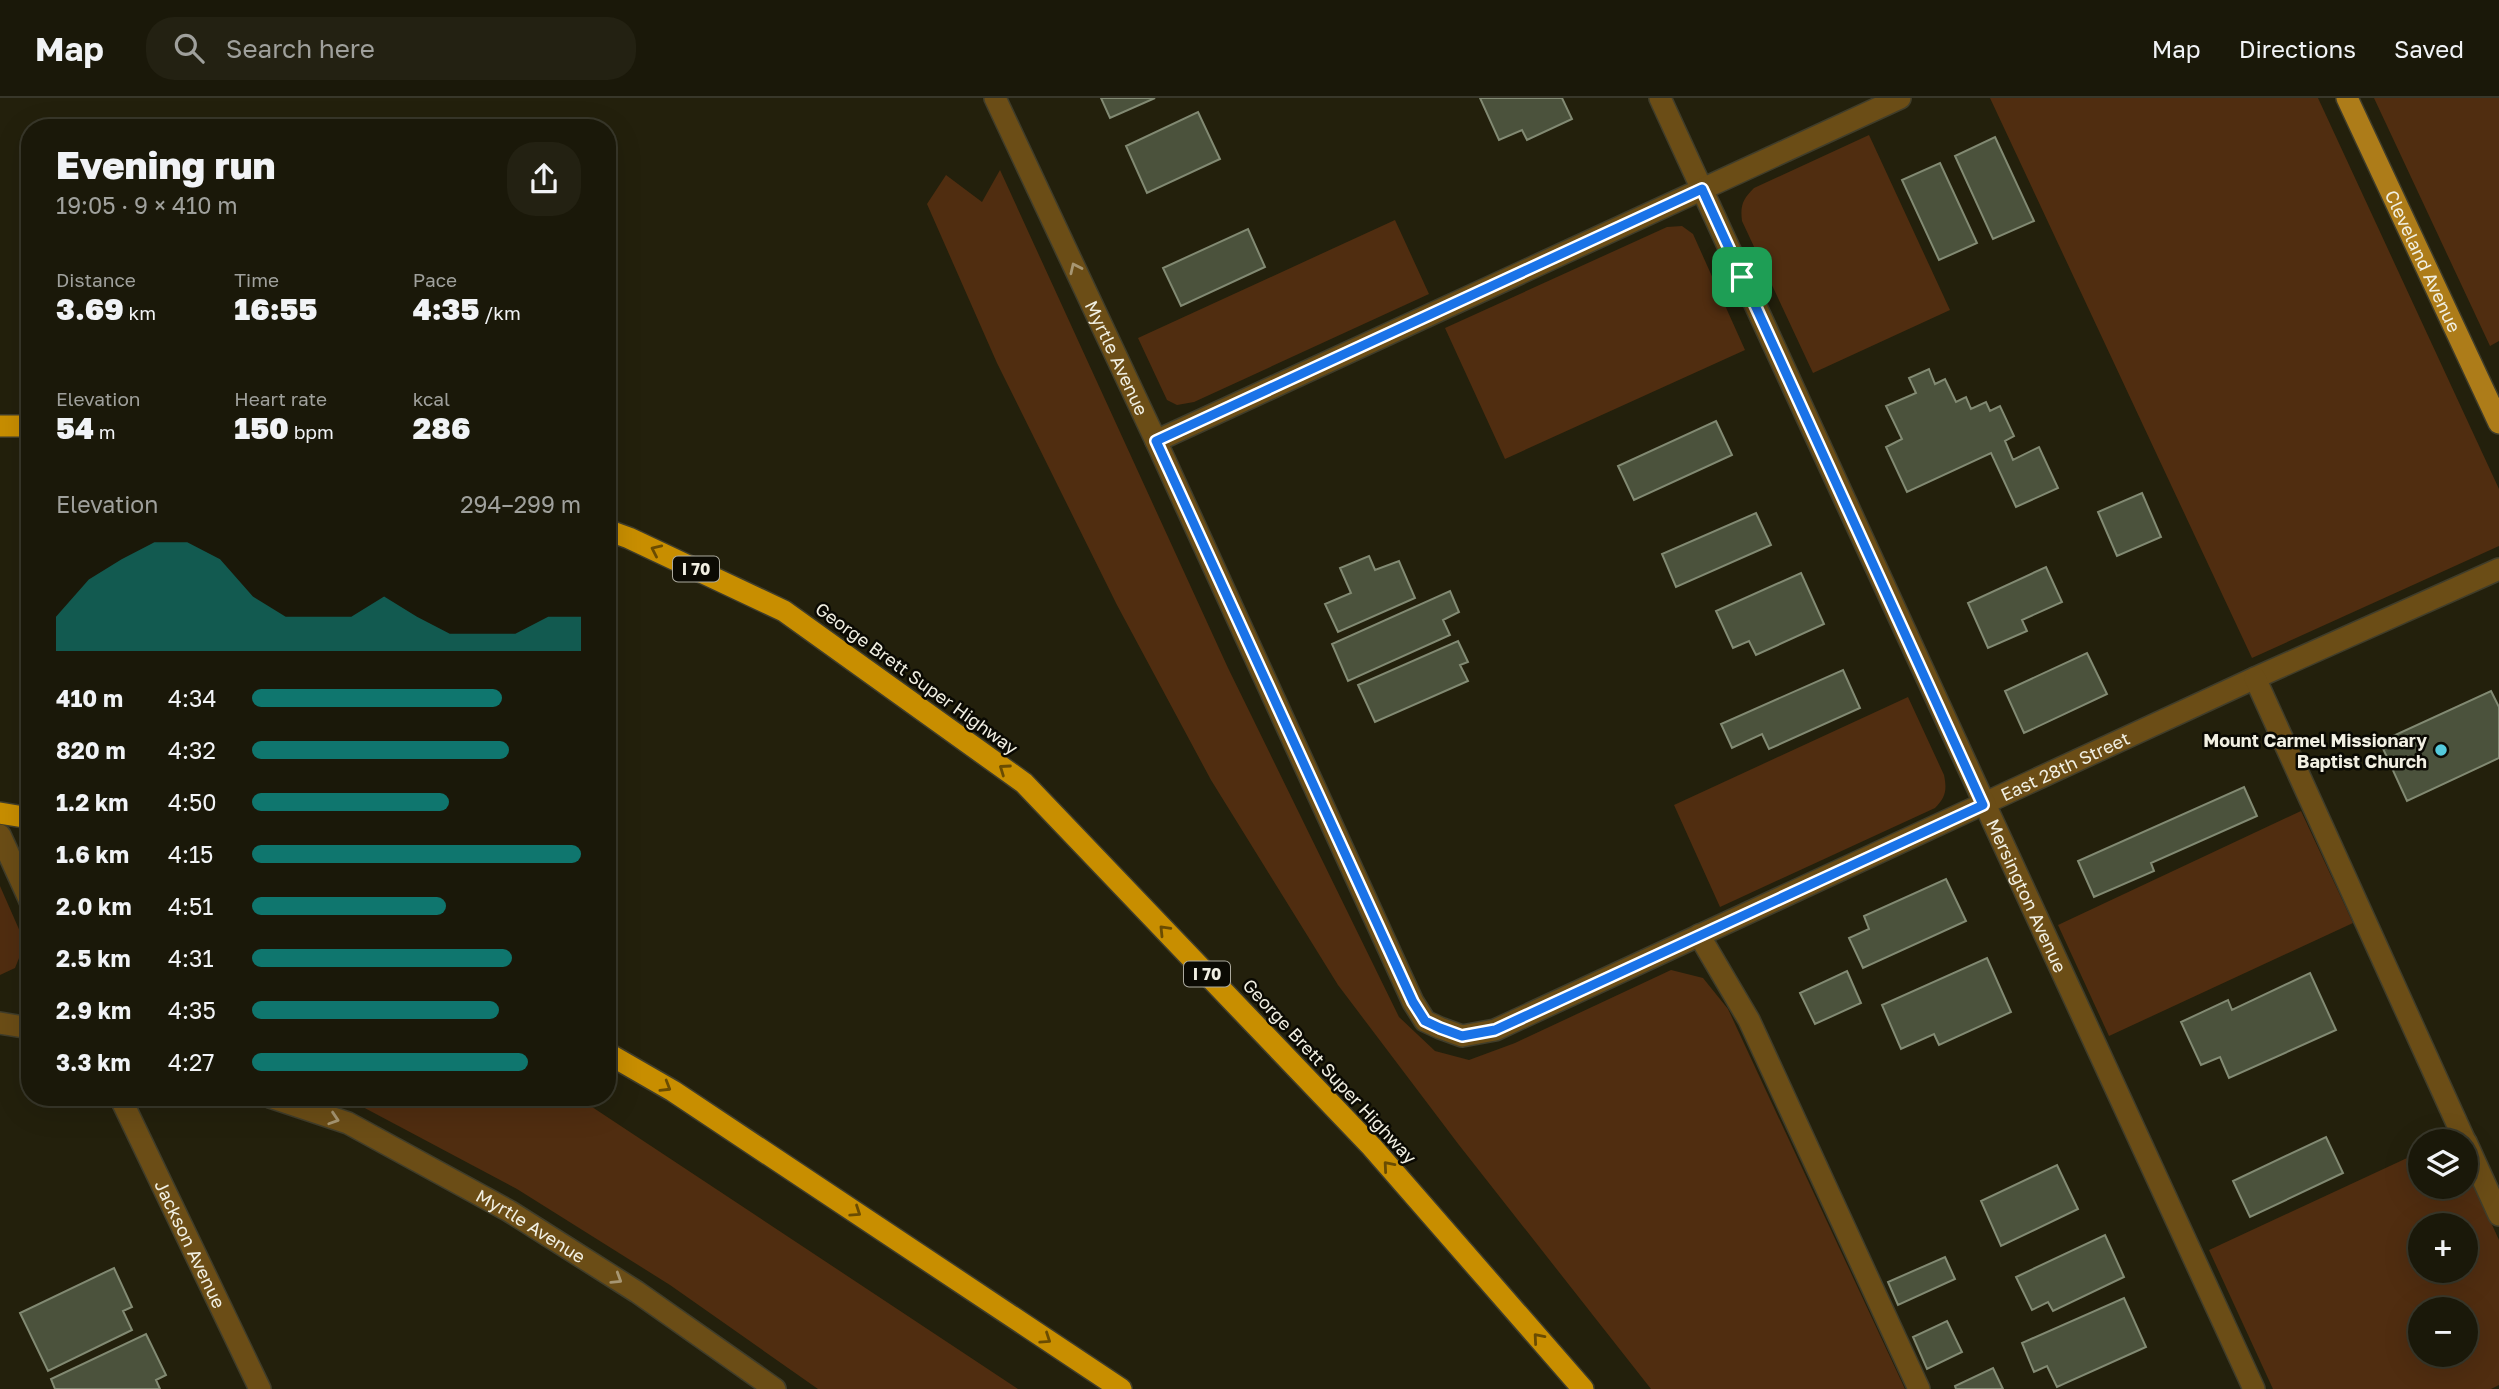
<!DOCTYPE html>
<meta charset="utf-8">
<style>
:root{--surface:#1a1809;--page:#232112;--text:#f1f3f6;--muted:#9fa09c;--line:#38372a;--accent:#0f766e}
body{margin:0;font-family:"Golos Text",sans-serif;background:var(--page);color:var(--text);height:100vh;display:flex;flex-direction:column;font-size:26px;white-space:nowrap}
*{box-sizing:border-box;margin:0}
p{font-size:23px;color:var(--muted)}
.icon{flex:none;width:38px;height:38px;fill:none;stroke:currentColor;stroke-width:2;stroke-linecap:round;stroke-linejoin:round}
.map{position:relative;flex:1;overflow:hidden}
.side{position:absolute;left:21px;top:21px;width:595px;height:987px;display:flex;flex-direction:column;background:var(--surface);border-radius:28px;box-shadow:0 7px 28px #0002,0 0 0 2px var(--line)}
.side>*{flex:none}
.controls{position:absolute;left:2408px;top:1031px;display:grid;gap:14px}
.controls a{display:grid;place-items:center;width:70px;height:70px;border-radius:50%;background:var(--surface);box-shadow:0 7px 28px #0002,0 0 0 2px var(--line);font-size:35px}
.pin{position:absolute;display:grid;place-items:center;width:60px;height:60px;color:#fff;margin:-30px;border-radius:14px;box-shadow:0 4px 10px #0006}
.round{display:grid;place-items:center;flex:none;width:74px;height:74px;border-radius:28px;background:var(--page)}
.summary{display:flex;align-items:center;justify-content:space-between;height:119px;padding:0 35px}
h1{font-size:38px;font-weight:800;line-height:52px}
.figures{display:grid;grid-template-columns:repeat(3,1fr);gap:10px;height:119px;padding:7px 35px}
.figures div{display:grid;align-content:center}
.figures b{font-size:30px;font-weight:800}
.figures small{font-size:19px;font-weight:400}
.figures p{font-size:19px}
.chart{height:196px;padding:14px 35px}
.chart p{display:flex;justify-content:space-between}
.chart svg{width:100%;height:126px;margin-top:7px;fill:var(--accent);opacity:.7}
ul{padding:0 35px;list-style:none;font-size:23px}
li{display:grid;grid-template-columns:112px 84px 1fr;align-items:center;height:52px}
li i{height:18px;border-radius:9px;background:var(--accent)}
header{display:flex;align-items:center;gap:42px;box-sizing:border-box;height:98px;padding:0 35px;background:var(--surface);border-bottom:2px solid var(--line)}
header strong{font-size:33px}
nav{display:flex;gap:38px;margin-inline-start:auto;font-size:24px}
.search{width:490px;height:63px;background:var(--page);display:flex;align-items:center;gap:18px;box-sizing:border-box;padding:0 24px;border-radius:28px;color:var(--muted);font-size:26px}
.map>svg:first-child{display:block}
.green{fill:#502d10;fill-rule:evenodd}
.building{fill:#4b523c;stroke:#828a73;stroke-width:2}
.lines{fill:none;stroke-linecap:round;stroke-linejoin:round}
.minor-casing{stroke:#403d2a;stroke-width:24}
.major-casing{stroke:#403d2a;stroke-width:24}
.highway-casing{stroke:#403d2a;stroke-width:24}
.minor{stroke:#6b4d16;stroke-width:21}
.major{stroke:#ad7c19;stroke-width:21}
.highway{stroke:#c88e00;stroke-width:21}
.oneway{stroke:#a79672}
.oneway2{stroke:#6a4c02}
.route-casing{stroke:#fff;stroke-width:14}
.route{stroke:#1a73e8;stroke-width:9}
.poi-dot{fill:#54cadc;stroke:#0b0a03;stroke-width:2.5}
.labels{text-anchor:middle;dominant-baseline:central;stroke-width:5;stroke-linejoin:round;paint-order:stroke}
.shield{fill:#0b0a03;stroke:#acaa9f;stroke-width:2}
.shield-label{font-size:16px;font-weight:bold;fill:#f1efe2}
.street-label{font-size:18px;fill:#f1efe2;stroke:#0b0a03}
.poi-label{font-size:18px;font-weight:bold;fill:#f1efe2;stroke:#0b0a03;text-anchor:end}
</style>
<header>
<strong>Map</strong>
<div class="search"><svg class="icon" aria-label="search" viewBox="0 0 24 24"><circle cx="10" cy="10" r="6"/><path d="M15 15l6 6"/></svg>Search here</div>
<nav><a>Map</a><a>Directions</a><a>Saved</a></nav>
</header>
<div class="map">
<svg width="2499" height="1291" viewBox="0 0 2499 1291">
<rect width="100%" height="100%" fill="#23200c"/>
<path class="green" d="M1990 0H2318L2499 391V448L2252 560Z
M2374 0H2499V243L2490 248Z
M1869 37 1950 212 1813 275 1742 123C1740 107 1743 101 1754 90Z
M1000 72 1228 570 1399 919 1435 953 1469 962 1515 945 1671 872 1703 880 1728 911 1905 1291H1651L1459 1047 1338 887 1211 682 1117 507 997 265 927 106 946 77 982 104Z
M1395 122 1429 196 1194 304 1177 307 1167 302 1138 240Z
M1682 128 1693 136 1745 252 1505 361 1445 230 1667 129Z
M1908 599 1944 677C1947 692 1946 699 1935 710L1720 809 1674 707Z
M2301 713 2353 825 2109 938 2058 827Z
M0 788 25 845 15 870 0 877Z
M344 999H577L1018 1291H818L670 1187 517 1091Z
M2420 1054V1088H2466V1070L2499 1142V1287L2491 1291H2273L2209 1152ZM2420 1127H2466V1172H2420ZM2420 1211H2466V1256H2420Z"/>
<path class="building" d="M1101 0H1155L1110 20Z
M1480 0H1562L1572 21 1527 42 1522 32 1499 42Z
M1198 14 1220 61 1147 95 1126 48Z
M1995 39 2034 123 1993 141 1955 58Z
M1940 65 1977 145 1939 162 1902 82Z
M1248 131 1265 169 1181 208 1163 170Z
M1929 271 1935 286 1945 281 1956 304 1966 299 1971 311 1986 304 1990 313 2000 308 2014 338 2005 343 2013 362 2039 349 2058 390 2016 409 1991 355 1907 394 1886 349 1902 341 1886 308 1916 295 1909 280Z
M1716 323 1732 357 1634 402 1618 368Z
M2142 395 2161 439 2117 458 2098 414Z
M1756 415 1771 447 1676 489 1662 456Z
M1369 458 1375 472 1399 463 1415 500 1338 534 1325 506 1351 495 1340 470Z
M2046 469 2062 504 2022 522 2027 533 1988 550 1968 505Z
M1801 475 1824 526 1756 557 1749 543 1733 550 1716 513Z
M1450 493 1459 514 1443 522 1450 537 1348 583 1332 546Z
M1458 543 1468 564 1460 567 1468 583 1375 624 1358 587Z
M2087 555 2107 596 2024 635 2005 593Z
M1843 572 1860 610 1769 651 1762 636 1732 650 1721 626Z
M2491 593 2499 609V660L2407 703 2380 644Z
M2244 689 2257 718 2151 765 2154 773 2094 799 2078 763Z
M1946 781 1966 823 1863 870 1849 840 1869 831 1864 818Z
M1987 860 2011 914 1939 947 1934 936 1901 951 1882 907Z
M1847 873 1861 905 1815 926 1800 895Z
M2310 875 2336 932 2229 980 2220 959 2201 967 2181 924 2228 902 2232 912Z
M2326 1039 2343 1075 2250 1119 2233 1083Z
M2057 1067 2078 1111 2001 1148 1981 1103Z
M2105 1137 2124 1179 2053 1213 2048 1204 2032 1212 2016 1179Z
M1945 1159 1955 1181 1898 1207 1888 1184Z
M114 1170 132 1209 123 1213 132 1232 48 1273 20 1215Z
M2124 1200 2146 1249 2057 1289 2047 1268 2034 1274 2022 1245Z
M1947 1223 1962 1254 1927 1271 1913 1239Z
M146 1236 166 1277 156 1282 160 1291H55L51 1281Z
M1993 1270 2003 1291H1956L1955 1288Z"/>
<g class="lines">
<g class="minor-casing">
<g id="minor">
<path id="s1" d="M995 0 1156 343 1413 904 1425 923 1440 930 1462 938 1495 932 2255 580 2499 471"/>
<path id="s2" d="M1660 0 2254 1291"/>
<path d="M1156 343 1900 0"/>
<path d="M2255 580 2465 1043"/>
<path d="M0 737 30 803"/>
<path d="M1699 837 1749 922 1919 1291"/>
<path d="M0 925 30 930"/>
<path id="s3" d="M120 999 260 1291"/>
<path id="s4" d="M270 999 348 1025 509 1113 637 1194 775 1291"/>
<path d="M2466 1044 2499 1117"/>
</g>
</g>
<g class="major-casing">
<g id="major">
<path id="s5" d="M2347 0 2499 325"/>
</g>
</g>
<g class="highway-casing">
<path id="highway" d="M0 328H30
M607 432 629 440 784 513 1024 685 1372 1049 1583 1291
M0 715 30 720
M607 955 673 993 1121 1291"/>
</g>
<use href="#minor" class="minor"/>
<use href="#major" class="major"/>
<use href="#highway" class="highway"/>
</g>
<defs><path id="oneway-chevron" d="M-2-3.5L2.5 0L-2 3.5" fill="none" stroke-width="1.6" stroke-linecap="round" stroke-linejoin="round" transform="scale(1.75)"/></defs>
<g class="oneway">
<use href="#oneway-chevron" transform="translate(1075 170) rotate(-115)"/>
<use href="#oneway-chevron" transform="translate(334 1021) rotate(18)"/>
<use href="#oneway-chevron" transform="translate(617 1181) rotate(32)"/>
</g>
<g class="oneway2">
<use href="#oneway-chevron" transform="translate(656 452) rotate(-155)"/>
<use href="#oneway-chevron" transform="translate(1004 671) rotate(-145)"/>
<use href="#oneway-chevron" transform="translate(1164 832) rotate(-134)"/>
<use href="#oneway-chevron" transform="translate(666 989) rotate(31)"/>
<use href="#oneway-chevron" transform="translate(1388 1068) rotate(-131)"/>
<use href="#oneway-chevron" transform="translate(856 1114) rotate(34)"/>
<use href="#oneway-chevron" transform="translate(1538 1240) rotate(-131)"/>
<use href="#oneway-chevron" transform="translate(1046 1241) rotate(34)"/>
</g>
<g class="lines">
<g class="route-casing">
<path id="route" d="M1702 91 1983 707 1495 932 1462 938 1440 930 1425 923 1413 904 1156 343Z"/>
</g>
<use href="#route" class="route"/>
</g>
<circle class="poi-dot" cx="2441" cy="652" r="7"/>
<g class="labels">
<g class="shield">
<rect x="673" y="458.5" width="46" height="25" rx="5"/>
<rect x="1184" y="863.5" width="46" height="25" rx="5"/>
</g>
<g class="shield-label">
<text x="696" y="471">I 70</text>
<text x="1207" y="876">I 70</text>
</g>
<g class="street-label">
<text stroke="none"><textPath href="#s5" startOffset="180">Cleveland Avenue</textPath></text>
<text stroke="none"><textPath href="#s1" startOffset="287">Myrtle Avenue</textPath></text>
<text transform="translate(917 580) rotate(36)">George Brett Super Highway</text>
<text stroke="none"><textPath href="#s1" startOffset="1720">East 28th Street</textPath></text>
<text stroke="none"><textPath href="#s2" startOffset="878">Mersington Avenue</textPath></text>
<text transform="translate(1330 973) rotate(47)">George Brett Super Highway</text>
<text stroke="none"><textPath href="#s4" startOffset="292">Myrtle Avenue</textPath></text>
<text stroke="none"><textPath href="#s3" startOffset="163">Jackson Avenue</textPath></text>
</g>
<g class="poi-label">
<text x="2427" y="642">Mount Carmel Missionary<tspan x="2427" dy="21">Baptist Church</tspan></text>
</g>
</g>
</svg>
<div class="controls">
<a><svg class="icon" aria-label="layers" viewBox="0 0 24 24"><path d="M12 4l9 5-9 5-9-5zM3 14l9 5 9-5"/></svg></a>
<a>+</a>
<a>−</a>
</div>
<div class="pin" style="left:1742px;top:179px;background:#1e9e55"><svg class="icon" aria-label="arrive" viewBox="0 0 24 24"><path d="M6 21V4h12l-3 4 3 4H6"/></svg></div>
<section class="side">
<div class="summary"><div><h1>Evening run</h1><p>19:05 · 9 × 410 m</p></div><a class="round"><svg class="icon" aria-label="share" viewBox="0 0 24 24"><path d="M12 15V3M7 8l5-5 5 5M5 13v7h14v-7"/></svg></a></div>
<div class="figures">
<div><p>Distance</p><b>3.69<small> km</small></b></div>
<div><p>Time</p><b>16:55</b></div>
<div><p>Pace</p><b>4:35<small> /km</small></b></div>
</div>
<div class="figures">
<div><p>Elevation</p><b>54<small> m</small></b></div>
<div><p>Heart rate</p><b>150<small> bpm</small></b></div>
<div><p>kcal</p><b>286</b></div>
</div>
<div class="chart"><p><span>Elevation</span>294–299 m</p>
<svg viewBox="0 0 160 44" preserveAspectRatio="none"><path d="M0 44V32L10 19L20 12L30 6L40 6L50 12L60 25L70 32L80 32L90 32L100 25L110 32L120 38L130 38L140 38L150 32L160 32V44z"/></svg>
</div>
<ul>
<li><b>410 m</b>4:34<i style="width:76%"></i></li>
<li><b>820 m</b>4:32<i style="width:78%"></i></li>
<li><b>1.2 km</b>4:50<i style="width:60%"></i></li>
<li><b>1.6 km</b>4:15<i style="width:100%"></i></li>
<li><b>2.0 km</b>4:51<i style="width:59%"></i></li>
<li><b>2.5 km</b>4:31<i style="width:79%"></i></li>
<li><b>2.9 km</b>4:35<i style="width:75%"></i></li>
<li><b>3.3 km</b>4:27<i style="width:84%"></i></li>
</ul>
</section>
</div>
